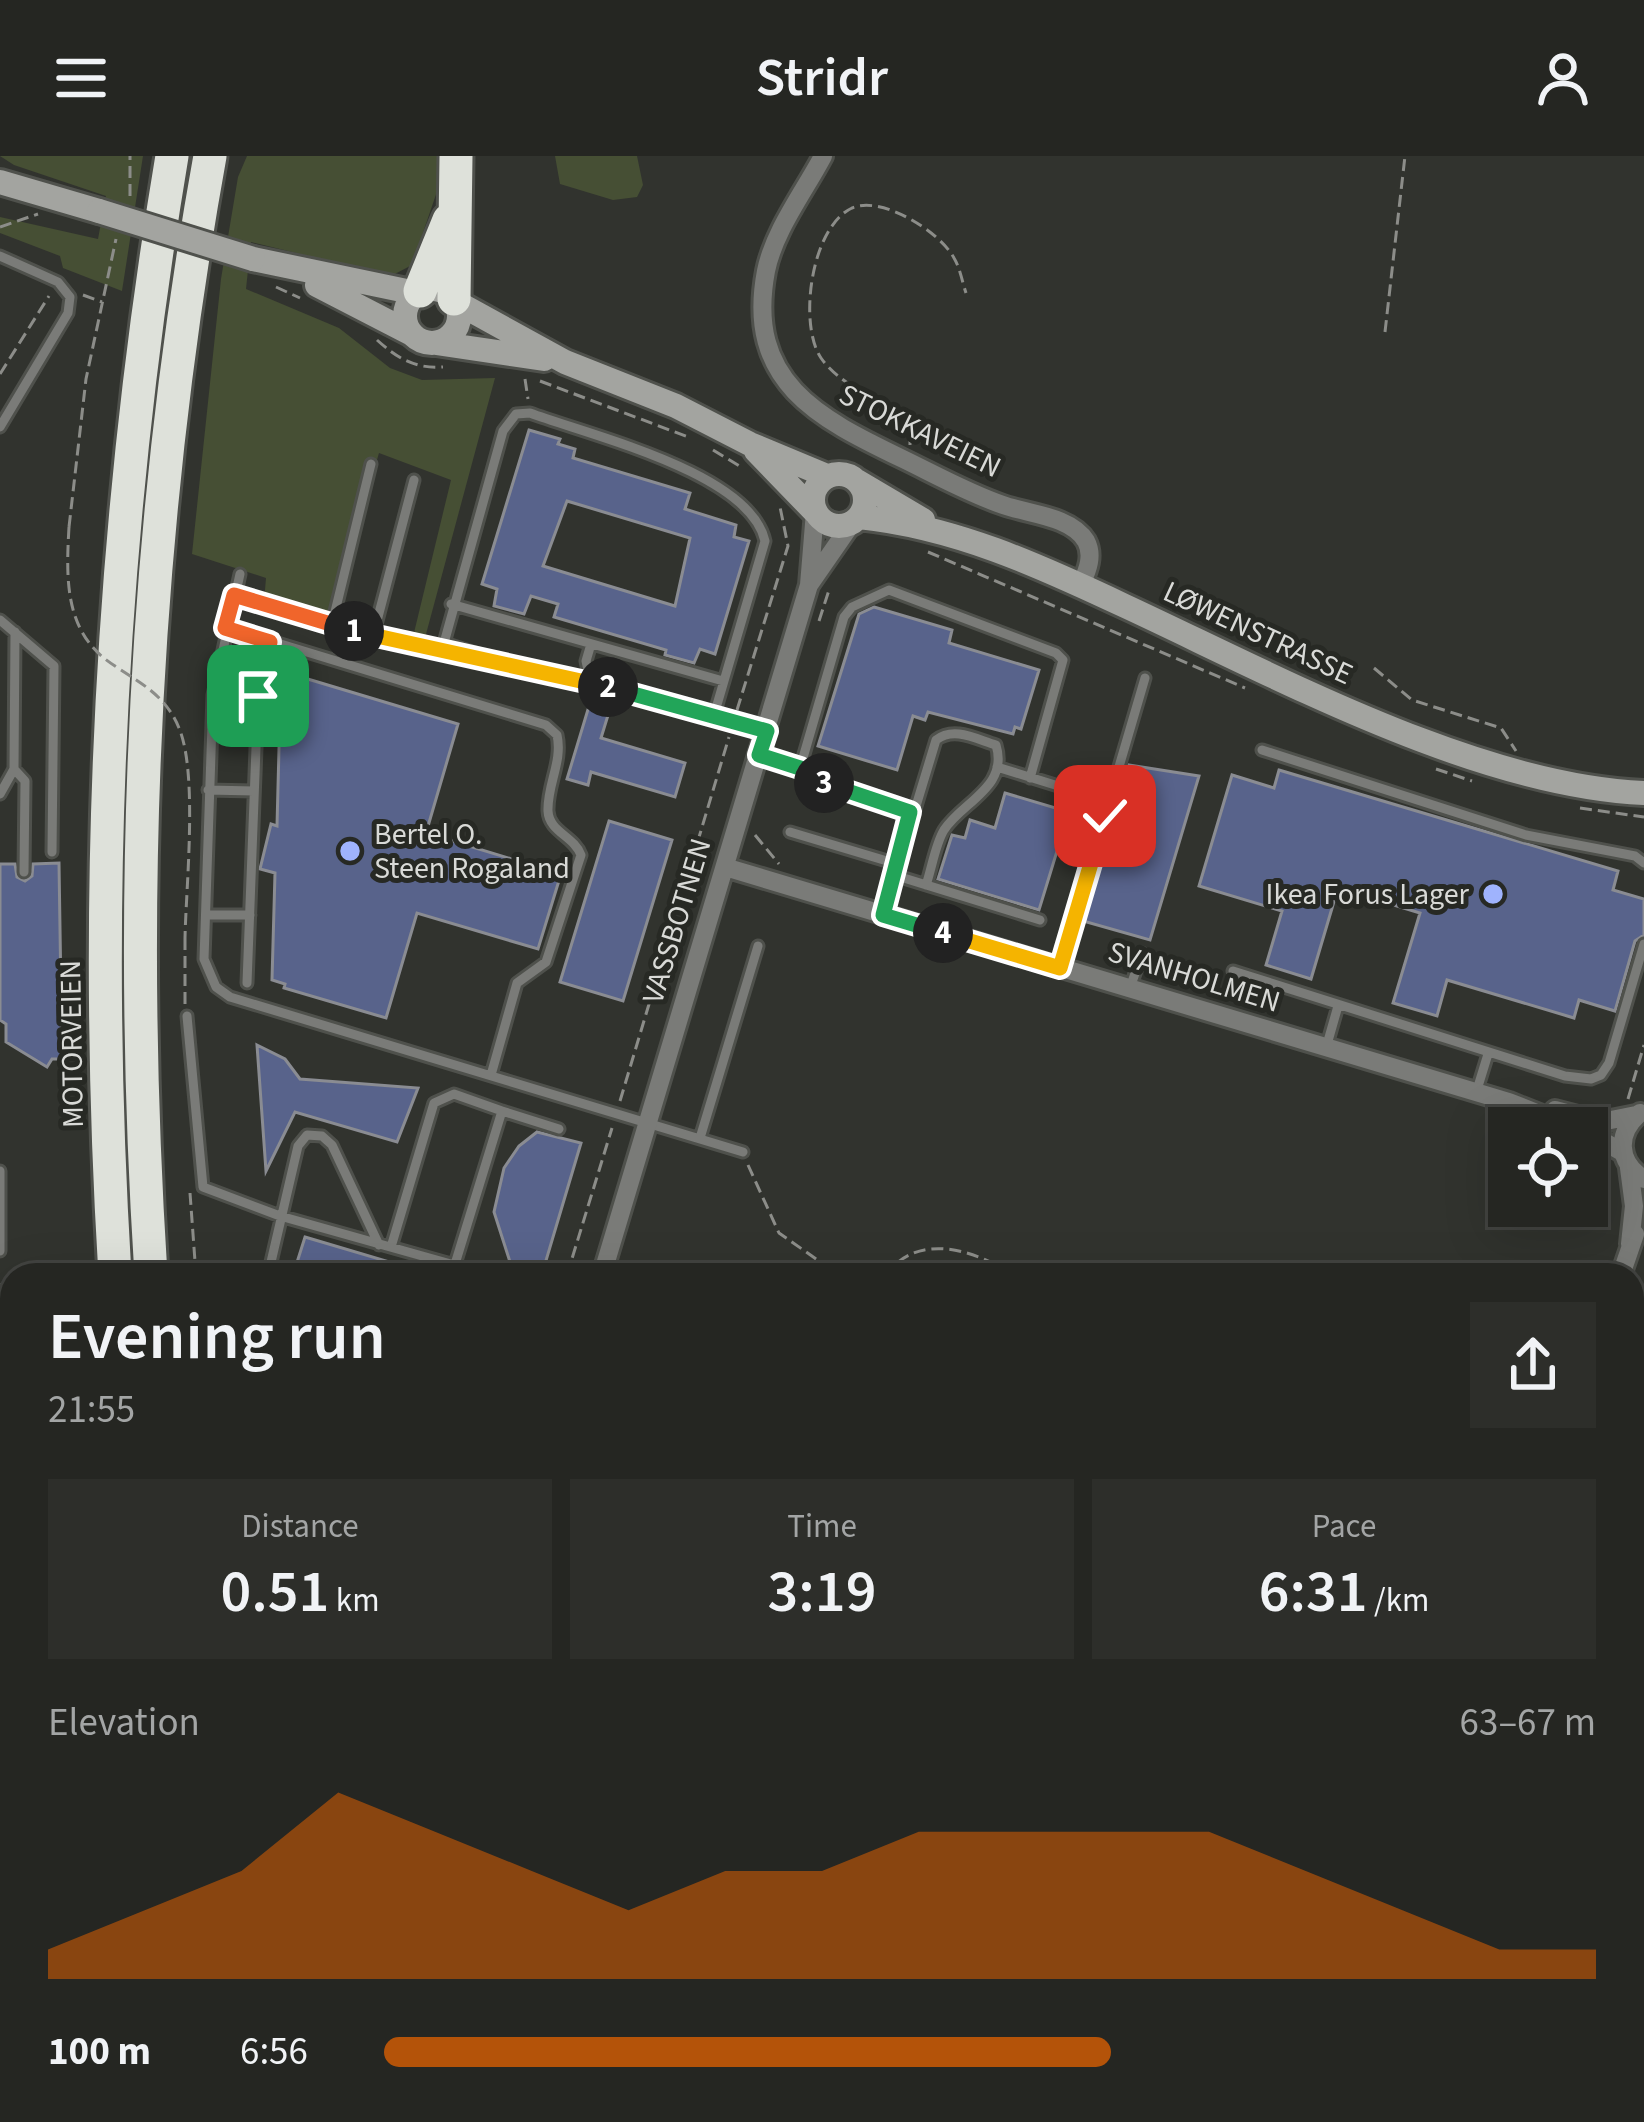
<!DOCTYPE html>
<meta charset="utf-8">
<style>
:root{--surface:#252622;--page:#2d2e2a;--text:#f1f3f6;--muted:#a3a5a5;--line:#424340;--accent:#b45309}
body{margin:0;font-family:"Source Sans 3",sans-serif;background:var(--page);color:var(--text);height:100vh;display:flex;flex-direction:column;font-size:45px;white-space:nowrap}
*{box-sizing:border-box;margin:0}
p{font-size:39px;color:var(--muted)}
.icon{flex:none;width:66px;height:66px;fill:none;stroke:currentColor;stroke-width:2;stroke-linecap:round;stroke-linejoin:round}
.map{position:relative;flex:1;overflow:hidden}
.side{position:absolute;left:0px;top:1107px;width:1644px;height:861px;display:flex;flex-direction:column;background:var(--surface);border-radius:36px 36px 0 0;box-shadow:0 12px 48px #0002,0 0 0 3px var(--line)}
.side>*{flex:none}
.controls{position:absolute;left:1488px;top:951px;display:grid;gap:24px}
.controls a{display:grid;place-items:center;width:120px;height:120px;border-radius:0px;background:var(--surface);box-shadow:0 12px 48px #0002,0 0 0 3px var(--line);font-size:60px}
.pin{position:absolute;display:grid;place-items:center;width:102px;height:102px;color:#fff;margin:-51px;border-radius:24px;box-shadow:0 6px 18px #0006}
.km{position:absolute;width:60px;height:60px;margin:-30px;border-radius:50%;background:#222;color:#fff;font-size:33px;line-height:60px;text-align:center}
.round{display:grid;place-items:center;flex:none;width:126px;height:126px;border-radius:0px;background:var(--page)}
.headline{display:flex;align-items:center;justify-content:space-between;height:204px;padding:0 48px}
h1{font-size:66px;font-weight:600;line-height:90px}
.figures{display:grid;grid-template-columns:repeat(3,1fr);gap:18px;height:204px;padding:12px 48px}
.figures div{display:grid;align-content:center;border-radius:0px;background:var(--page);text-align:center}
.figures b{font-size:60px;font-weight:600}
.figures small{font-size:33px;font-weight:400}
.figures p{font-size:33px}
.chart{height:336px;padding:24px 48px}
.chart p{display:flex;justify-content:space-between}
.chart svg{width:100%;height:216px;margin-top:12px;fill:var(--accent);opacity:.7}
ul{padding:0 48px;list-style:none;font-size:39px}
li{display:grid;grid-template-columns:192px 144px 1fr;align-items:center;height:90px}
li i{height:30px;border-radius:15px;background:var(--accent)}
header{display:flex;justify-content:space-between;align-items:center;height:156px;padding:0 48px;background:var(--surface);font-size:54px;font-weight:600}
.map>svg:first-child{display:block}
.green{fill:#464f34}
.building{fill:#58638b;stroke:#8a8c92;stroke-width:3;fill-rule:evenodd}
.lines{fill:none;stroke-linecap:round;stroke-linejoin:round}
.service-casing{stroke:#4f514c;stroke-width:15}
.minor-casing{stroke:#4f514c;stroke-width:24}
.secondary-casing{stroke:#4f514c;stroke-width:30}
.motorway-casing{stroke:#4f514c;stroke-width:39}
.path{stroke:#8c8d89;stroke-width:3;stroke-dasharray:12 6;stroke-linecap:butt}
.service{stroke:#7a7b78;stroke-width:9}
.minor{stroke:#7a7b78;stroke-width:18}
.secondary{stroke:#a3a4a0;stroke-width:24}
.motorway{stroke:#dee1da;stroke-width:33}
.secondary-bridge-casing{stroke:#4f514c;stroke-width:30;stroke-linecap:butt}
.path-bridge{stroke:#8c8d89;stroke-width:3;stroke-dasharray:12 6;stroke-linecap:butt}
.secondary-bridge{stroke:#a3a4a0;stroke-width:24}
.split-1-casing{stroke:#fff;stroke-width:24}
.split-2-casing{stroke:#fff;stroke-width:24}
.split-3-casing{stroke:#fff;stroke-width:24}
.split-4-casing{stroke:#fff;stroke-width:24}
.split-5-casing{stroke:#fff;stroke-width:24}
.split-1{stroke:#f0652b;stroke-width:15}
.split-2{stroke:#f5b400;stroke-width:15}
.split-3{stroke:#22a559;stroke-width:15}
.split-4{stroke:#22a559;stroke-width:15}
.split-5{stroke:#f5b400;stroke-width:15}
.poi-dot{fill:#9fb3fd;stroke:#272924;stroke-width:4.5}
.labels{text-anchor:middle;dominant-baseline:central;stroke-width:10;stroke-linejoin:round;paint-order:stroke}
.street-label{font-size:30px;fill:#d9dad7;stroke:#272924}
.poi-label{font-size:30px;fill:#d9dad7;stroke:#272924;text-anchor:start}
</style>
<header><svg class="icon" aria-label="menu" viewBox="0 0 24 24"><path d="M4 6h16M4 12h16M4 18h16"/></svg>Stridr<svg class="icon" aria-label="person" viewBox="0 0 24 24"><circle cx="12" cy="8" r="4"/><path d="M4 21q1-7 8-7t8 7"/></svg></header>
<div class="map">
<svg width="1644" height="1966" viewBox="0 0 1644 1966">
<rect width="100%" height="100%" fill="#31332e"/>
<path class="green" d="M0 0H143L122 135 63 112 60 100 0 77V61L98 83 106 40 14 9Z
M247 0H443L446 9 412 109 391 120 251 86 246 133 339 172 390 212 422 224 495 222 422 493 412 485 451 324 379 297 326 476 263 458 266 422 192 398 221 123 238 21Z
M555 0H637L643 29 637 41 613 44 560 28Z"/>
<path class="building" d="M529 274 560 283 558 288 575 293 573 302 690 337 685 353 736 369 734 381 749 385 715 498 700 493 694 507 665 499 666 494 554 461 558 448 531 440 524 458 494 450 497 433 482 428ZM567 345 690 382 675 450 543 410Z
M874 451 952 474 949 487 1039 514 1021 573 1015 571 1013 578 928 556 925 564 913 560 897 614 818 590 859 458Z
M281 515 458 568 426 677 561 718 538 793 417 757 386 862 284 832 285 828 272 824 275 717 260 713 271 668 277 670Z
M589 550 609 556 601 582 685 607 675 641 591 616 588 629 567 623Z
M1129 609 1199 620 1150 784 1083 765Z
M1279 614 1618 715 1613 734 1644 743V779L1635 785 1615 855 1579 844 1574 862 1447 824 1437 860 1393 847 1420 757 1338 732 1311 823 1266 809 1282 755 1199 730 1232 619 1274 632Z
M1005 637 1069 656 1039 754 938 723 952 679 965 682 970 664 995 672Z
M609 665 672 684 623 845 560 826Z
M59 707 62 903H52L47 911 6 886V868L0 864V708H15L17 721 25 725 32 720 33 708Z
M257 889 285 903 300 923 418 932 397 986 295 956 266 1015Z
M537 976 581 987 542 1118 511 1109 494 1056 504 1012 519 990Z
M305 1081 420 1115V1119H293Z"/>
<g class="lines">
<g class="service-casing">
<path id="service" d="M0 100 58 126 70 141 68 157 0 271
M240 418 213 539 204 803 216 831 230 841 743 996
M234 439C301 459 379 495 449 493
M451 448 723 525
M0 464 54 510 52 696
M332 468 371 308
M225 471 546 569 557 579C563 605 547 629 548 655 549 676 574 680 581 699L546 806 517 827 491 919
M373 480 414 324
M591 528 586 505 591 488
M714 559 765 385C750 317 592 280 530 257L516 258 503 275 444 487 541 518 616 532 764 574
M1262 594 1526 679 1635 700 1644 707
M759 600 800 612 815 624 911 656
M997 611 1068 633
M800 612 844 461 852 451 889 434 1056 497 1063 504 1030 622
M14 613 25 625 24 716
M208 634 254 635
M0 638 14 613 15 476
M790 676 897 708
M894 719 1040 764
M207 759H250
M883 759 936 584C954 570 976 583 996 589 1009 631 962 646 944 674 935 689 932 712 926 729
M1060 812 1145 522
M1233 815 1565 920 1591 923 1601 919 1609 907 1644 788
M247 827 258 540 270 486
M1130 832 1142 797
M187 860 203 1031 280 1060 490 1119
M1326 892 1338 850
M1476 937 1488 898
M502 955 559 973
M700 982 758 790
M0 1015V1095
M391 1091 434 947 454 938 502 955 455 1108
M268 1119 298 990 307 979 322 980 332 989 379 1089
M0 1232 12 1245
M0 1621 12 1601
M1632 1865 1643 1839
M1632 1887 1644 1889
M368 1956 381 1966
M784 1956 795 1966
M558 1966 568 1956
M1136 1966 1139 1956
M1322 1966 1325 1956
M1413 1966 1416 1956"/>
</g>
<g class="minor-casing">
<path id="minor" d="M823 0C804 36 774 75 766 115 745 226 818 262 903 303 936 319 968 337 1003 349 1028 358 1071 360 1086 385 1094 400 1087 415 1081 429
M815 356 809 429 852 367
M725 711 1509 946 1574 972
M1555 954 1601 966 1636 959
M1640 957C1616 977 1617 1006 1644 1023
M1587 976 1622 996
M1629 1012 1634 1050 1630 1088
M602 1119 809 429
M1621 1119 1635 1078
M0 1168 12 1177
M1632 1836 1644 1840
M1026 1956 1039 1966
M1368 1966 1371 1956"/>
</g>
<g class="secondary-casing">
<path id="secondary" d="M0 26 99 55
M253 103 416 137
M317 129 412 178
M405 160a27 27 0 1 1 54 0a27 27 0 1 1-54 0Z
M456 146 565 206 676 250 750 288 827 320
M436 187 544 203
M756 295 815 356
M813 344a26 26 0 1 1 52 0a26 26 0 1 1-52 0Z
M857 325 923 364
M859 361C955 371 1038 409 1125 450 1276 520 1477 630 1644 637"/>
</g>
<g class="motorway-casing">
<path id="motorway" d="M420 135 449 64
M454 143 456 0
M115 1119C92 745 110 369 172 0
M151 1119C127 745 143 369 210 0
M225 1956 227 1966
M262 1956 264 1966
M288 1956 292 1966
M169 1966 171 1956"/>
</g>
<path class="path" d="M130 40V0
M0 71 38 58
M276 131 300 142
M83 139 102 146
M1385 176 1405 0
M377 184C397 202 415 213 443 211
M0 218 49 140
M525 223 528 243
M540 225 688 281
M910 289V269L903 261C877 243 839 228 821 202 798 168 811 71 852 52 882 39 940 76 954 102 960 112 962 125 966 137
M713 294 741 311
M69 371 86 223 116 83
M928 396 1245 532
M819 465 829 434
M1374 512 1412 544 1501 572 1516 595
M737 554 788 390 780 351
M1436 613 1472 625
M1580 652 1644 661
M755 679 779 708
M185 848V782
M1628 943 1644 889
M620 945 729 581
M748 1009 779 1077 839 1119
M190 1037 196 1119
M567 1119 612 972
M886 1119C918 1075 975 1094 1014 1119
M0 1128 7 1135 2 1153
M0 1207 12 1215
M0 1329 12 1337
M0 1485 12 1493
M0 1662 12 1671
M0 1772 12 1779
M318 1956 322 1966
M924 1956 935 1966
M731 1966 740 1956"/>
<use href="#service" class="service"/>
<use href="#minor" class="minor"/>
<use href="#secondary" class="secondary"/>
<use href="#motorway" class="motorway"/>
<g class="secondary-bridge-casing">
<path id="secondary-bridge" d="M99 55 253 103"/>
</g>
<path class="path-bridge" d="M69 371C66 424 64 478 115 510 142 528 166 540 179 572 198 617 186 730 185 782"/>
<use href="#secondary-bridge" class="secondary-bridge"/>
</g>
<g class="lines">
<g class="split-1-casing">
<path id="split-1" d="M258 540 270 486 225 472 234 439 354 475"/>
</g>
<g class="split-2-casing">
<path id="split-2" d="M354 475 608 531"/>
</g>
<g class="split-3-casing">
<path id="split-3" d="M608 531 767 575 759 599 800 612 824 627"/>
</g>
<g class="split-4-casing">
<path id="split-4" d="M824 627 910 656 883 759 943 777"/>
</g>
<g class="split-5-casing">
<path id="split-5" d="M943 777 1060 812 1105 660"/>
</g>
<use href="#split-1" class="split-1"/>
<use href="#split-2" class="split-2"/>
<use href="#split-3" class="split-3"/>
<use href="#split-4" class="split-4"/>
<use href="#split-5" class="split-5"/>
</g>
<g class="poi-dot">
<circle cx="350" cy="695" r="12"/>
<circle cx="1493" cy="738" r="12"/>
</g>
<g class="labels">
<g class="street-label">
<text transform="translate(920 275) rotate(26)">STOKKAVEIEN</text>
<text transform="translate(1258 477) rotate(25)">LØWENSTRASSE</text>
<text transform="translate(677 765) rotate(-73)">VASSBOTNEN</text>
<text transform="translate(1194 821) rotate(17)">SVANHOLMEN</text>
<text transform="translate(72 888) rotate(-91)">MOTORVEIEN</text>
</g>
<g class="poi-label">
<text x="374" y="678">Bertel O.<tspan x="374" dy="34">Steen Rogaland</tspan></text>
<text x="1469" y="738" text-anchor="end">Ikea Forus Lager</text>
</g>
</g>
</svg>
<div class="controls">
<a><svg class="icon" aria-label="locate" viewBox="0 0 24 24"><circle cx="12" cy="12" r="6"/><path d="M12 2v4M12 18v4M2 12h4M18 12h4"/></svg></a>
</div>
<div class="pin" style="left:258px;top:540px;background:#1e9e55"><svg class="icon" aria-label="arrive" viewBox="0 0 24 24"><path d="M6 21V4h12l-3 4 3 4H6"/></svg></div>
<div class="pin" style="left:1105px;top:660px;background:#d93025"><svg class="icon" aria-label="check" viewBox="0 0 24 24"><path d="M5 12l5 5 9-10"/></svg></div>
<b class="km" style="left:354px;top:475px">1</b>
<b class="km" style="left:608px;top:531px">2</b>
<b class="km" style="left:824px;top:627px">3</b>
<b class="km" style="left:943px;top:777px">4</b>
<section class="side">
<div class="headline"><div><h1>Evening run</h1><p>21:55</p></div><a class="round"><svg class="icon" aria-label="share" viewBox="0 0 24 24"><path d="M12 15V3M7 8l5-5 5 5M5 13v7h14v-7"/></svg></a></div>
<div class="figures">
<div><p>Distance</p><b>0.51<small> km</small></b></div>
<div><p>Time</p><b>3:19</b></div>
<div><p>Pace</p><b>6:31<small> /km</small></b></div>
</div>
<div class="chart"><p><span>Elevation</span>63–67 m</p>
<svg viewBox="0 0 160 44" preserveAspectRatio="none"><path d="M0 44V38L10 30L20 22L30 6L40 14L50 22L60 30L70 22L80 22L90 14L100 14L110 14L120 14L130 22L140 30L150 38L160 38V44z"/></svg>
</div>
<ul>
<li><b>100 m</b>6:56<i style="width:60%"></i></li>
</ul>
</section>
</div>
